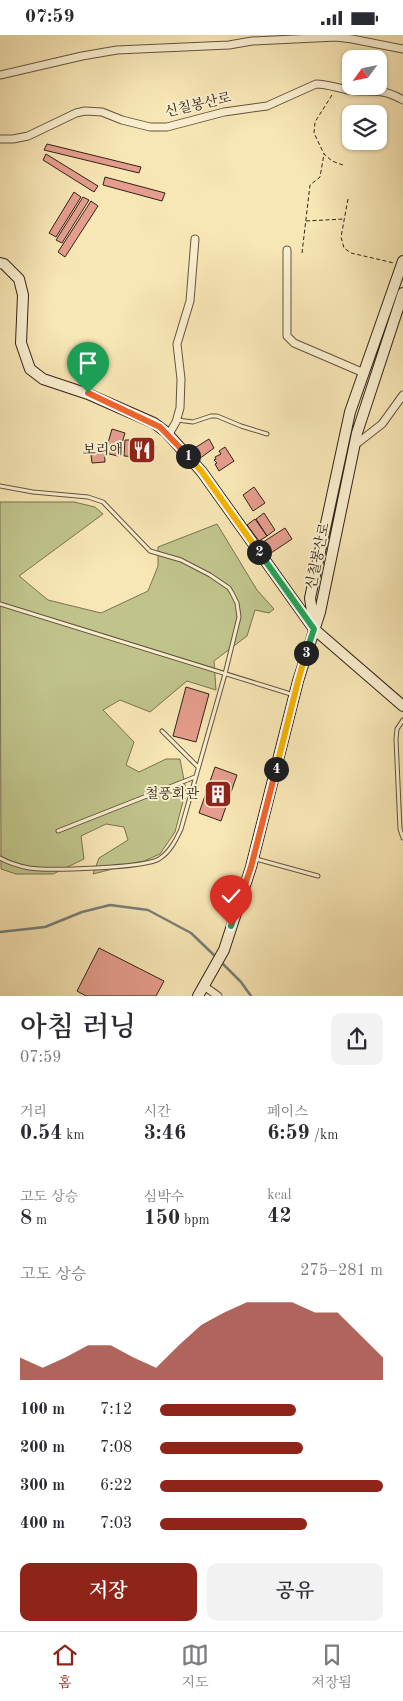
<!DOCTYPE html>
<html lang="ko">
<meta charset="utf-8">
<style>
:root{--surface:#fff;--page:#f2f2f3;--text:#2b2b33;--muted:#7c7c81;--line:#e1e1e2;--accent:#8f2418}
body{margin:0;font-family:"Old Standard TT","Noto Serif KR",serif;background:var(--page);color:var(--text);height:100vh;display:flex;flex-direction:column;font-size:19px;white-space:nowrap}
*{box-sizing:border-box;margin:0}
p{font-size:16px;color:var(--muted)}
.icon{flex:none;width:28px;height:28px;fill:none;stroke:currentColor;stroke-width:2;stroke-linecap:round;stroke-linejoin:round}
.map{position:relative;height:961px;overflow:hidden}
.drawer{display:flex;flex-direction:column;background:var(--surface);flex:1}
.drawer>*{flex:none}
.needle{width:32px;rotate:237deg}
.tools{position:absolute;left:342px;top:15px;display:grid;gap:10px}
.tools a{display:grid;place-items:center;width:45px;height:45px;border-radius:10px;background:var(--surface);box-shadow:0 1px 4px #0004;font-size:25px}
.pin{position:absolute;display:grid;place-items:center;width:42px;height:42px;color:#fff;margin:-51px -21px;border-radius:50% 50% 50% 0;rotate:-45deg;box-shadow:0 0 5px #0007}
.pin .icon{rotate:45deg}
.km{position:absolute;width:25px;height:25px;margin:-12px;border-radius:50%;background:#222;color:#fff;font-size:14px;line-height:25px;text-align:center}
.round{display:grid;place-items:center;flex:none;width:52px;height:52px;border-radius:10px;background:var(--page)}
.headline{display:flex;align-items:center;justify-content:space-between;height:85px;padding:0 20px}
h1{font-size:28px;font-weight:600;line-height:38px}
.stats{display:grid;grid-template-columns:repeat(3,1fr);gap:8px;height:85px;padding:5px 20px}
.stats div{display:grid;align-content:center}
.stats b{font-size:21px;font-weight:600}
.stats small{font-size:14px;font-weight:400}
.stats p{font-size:14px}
.chart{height:140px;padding:10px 20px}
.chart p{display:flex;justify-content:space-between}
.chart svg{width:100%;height:90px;margin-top:5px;fill:var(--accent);opacity:.7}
.primary-button{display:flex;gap:10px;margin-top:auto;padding:10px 20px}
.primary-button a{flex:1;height:58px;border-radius:10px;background:var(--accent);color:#fff;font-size:20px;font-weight:600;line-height:58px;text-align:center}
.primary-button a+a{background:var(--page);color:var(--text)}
ul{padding:0 20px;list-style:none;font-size:16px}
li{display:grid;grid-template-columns:80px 60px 1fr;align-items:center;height:38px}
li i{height:12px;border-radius:6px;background:var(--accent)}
.status{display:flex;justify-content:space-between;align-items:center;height:35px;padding:0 25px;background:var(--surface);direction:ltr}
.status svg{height:14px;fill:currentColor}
.dock{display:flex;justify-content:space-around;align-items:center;height:70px;border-top:1px solid var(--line);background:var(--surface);font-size:14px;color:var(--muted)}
.dock a{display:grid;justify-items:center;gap:2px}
.dock .current{color:var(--accent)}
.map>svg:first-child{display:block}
.green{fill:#c0c48b;stroke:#787352}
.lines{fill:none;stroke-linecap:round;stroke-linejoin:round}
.stream{stroke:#767e7a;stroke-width:2.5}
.building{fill:#e59d8d;stroke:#312219}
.lane-casing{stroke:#635340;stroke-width:5}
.street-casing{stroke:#635340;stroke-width:9}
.secondary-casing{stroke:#312219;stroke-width:12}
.path{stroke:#312219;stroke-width:1;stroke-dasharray:4 2.5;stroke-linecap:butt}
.lane{stroke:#faefcf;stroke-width:3}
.street{stroke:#faefcf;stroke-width:7}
.secondary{stroke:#faefcf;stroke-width:10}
.split-1-casing{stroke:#fff;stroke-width:10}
.split-2-casing{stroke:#fff;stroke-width:10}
.split-3-casing{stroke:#fff;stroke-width:10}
.split-4-casing{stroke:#fff;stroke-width:10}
.split-5-casing{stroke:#fff;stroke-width:10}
.split-6-casing{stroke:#fff;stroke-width:10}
.split-1{stroke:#f0652b;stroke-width:6}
.split-2{stroke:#f5b400;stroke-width:6}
.split-3{stroke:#22a559;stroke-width:6}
.split-4{stroke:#f5b400;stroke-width:6}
.split-5{stroke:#f0652b;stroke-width:6}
.split-6{stroke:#22a559;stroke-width:6}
.labels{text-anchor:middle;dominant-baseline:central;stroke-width:4;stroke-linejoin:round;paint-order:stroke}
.street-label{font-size:14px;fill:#312219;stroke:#faefcf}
.poi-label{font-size:14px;fill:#312219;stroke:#faefcf;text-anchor:end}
</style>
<div class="status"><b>07:59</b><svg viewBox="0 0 49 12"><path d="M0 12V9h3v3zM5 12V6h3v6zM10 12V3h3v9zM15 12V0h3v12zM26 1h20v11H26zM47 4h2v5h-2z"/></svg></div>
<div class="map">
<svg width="403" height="961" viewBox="0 0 403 961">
<rect width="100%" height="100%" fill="#f8e6b5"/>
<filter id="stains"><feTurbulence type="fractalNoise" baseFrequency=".004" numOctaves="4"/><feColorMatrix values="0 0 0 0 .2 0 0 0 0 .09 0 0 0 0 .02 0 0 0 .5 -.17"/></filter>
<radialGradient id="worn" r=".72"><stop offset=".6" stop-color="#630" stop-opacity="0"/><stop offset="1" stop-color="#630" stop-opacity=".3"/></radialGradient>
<path class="green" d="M0 467H74L95 472 103 479 19 541 48 565 101 578 148 556 158 531V512L217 489 257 555 274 574 269 578 255 575 247 601 214 626 216 655 187 646 150 677 120 665 103 675 134 707 126 730 139 737 166 724H180L186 755 175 797 160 819 144 826 93 839 99 823 128 805 124 792 106 789 81 801 84 824 53 839H16L1 834Z"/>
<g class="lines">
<path class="stream" d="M0 897 45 892 82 877 110 870 148 875 191 898 216 922
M220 926 241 947 251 961"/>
</g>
<path class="building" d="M47 109 141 132 139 138 44 115Z
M46 119 98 151 94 157 43 125Z
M105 142 165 158 162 166 103 150Z
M74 157 81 162 56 202 49 198Z
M83 162 89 165 62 208 56 205Z
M91 166 98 171 65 222 58 217Z
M112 394 125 398 118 421 105 418Z
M209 404 214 413 199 424 193 414Z
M125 405H136L135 410 155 411 154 423 124 421Z
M97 412H104L105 427 92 428 91 420 97 419Z
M225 412 234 426 219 436 215 429 217 428 214 425 216 424 215 422 221 419 219 416Z
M254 452 265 468 253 476 243 460Z
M264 478 275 495 267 501 256 484Z
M255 484 267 501 259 506 247 490Z
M285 493 292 504 268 520 260 509Z
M186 652 209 659 196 707 173 701Z
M215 732 237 740 221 786 199 778Z
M99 913 164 946 156 961H86L77 956Z"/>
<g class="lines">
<g class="lane-casing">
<path id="lane" d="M177 385 193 387 211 381H217L241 391 267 399
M0 451 33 457 88 462 103 467 150 516 181 525 210 540 229 553 232 558 237 568 239 582 225 639 181 794C176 805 170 817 159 824 144 833 49 836 29 833 19 831 9 828 0 823
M0 569 294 660
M162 696 198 732
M58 796 195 742
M403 803 400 794 396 704 397 694 403 685
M256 824 318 841"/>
</g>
<g class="street-casing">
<path id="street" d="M0 40 82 21 117 15 229 10 252 6 336 2 352 4 403 14
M0 104H13L28 101 76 78 85 76 102 77 122 85 150 92H167L224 77 267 71 316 49C327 49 337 53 348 55 371 58 381 52 403 65
M287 215V301L294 308 364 338
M169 399 176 387 180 373 181 344 177 309 190 266 195 204
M355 410 382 389 403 360
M204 951 218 961"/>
</g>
<g class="secondary-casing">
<path id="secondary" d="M0 228 4 229 19 244 23 260 21 308 30 334 43 344 88 359 154 388 166 397 202 437 314 594 403 671
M314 590 310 563 350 377 403 226
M198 961 224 915 251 832 298 646 320 577 357 398 403 258"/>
</g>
<path class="path" d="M332 60 315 87 314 98 324 119 332 126 343 130
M348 164 341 202 344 213 351 218 394 228
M306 186 344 184
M302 218 310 150 320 142 324 119"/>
<use href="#lane" class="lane"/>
<use href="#street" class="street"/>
<use href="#secondary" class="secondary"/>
</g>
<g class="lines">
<g class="split-1-casing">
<path id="split-1" d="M88 358 160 392 188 421"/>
</g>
<g class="split-2-casing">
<path id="split-2" d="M188 421 202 437 259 517"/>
</g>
<g class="split-3-casing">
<path id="split-3" d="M259 517 314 594 306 618"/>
</g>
<g class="split-4-casing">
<path id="split-4" d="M276 734 298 646 306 618"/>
</g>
<g class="split-5-casing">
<path id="split-5" d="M245 850 251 832 276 734"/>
</g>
<g class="split-6-casing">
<path id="split-6" d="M231 891 245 850"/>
</g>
<use href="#split-1" class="split-1"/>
<use href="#split-2" class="split-2"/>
<use href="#split-3" class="split-3"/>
<use href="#split-4" class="split-4"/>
<use href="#split-5" class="split-5"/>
<use href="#split-6" class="split-6"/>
</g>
<defs>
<g id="restaurant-square" transform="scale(1.4375)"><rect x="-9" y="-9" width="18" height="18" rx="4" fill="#8f2418" stroke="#faefcf"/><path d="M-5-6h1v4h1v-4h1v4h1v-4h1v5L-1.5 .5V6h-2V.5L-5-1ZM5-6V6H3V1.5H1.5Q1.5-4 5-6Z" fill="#fff"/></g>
<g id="building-square" transform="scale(1.4375)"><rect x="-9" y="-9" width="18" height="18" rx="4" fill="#8f2418" stroke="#faefcf"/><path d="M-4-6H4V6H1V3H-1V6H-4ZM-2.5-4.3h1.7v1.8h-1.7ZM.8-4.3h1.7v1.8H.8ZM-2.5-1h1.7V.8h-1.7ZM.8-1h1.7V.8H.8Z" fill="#fff"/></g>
</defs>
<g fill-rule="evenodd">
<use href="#restaurant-square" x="142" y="415"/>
<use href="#building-square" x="218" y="759"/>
</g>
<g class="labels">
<g class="street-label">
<text transform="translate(198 70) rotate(-13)">신칠봉산로</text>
<text transform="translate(318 521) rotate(-78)">신칠봉산로</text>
</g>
<g class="poi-label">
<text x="123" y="415">보리애</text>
<text x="199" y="759">철풍회관</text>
</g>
</g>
<rect width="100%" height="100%" filter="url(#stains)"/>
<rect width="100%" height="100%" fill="url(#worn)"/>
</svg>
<div class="tools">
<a><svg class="needle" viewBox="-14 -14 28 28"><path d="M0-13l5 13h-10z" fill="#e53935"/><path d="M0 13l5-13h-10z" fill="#7c7c81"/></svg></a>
<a><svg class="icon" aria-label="layers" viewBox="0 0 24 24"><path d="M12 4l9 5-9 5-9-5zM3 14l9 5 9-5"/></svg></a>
</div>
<div class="pin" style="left:88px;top:358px;background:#1e9e55"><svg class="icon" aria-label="arrive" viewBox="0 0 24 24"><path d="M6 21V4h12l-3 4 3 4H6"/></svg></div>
<div class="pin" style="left:231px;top:891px;background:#d93025"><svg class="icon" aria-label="check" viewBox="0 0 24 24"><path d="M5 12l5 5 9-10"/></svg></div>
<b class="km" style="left:188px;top:421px">1</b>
<b class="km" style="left:259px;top:517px">2</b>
<b class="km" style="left:306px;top:618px">3</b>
<b class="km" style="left:276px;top:734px">4</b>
</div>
<section class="drawer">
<div class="headline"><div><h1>아침 러닝</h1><p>07:59</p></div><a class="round"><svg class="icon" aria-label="share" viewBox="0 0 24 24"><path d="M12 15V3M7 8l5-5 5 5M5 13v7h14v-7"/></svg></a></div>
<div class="stats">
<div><p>거리</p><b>0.54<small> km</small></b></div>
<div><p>시간</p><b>3:46</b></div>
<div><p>페이스</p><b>6:59<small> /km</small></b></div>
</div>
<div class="stats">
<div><p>고도 상승</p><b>8<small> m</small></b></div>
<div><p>심박수</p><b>150<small> bpm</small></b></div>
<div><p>kcal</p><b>42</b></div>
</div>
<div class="chart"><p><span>고도 상승</span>275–281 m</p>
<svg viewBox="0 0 160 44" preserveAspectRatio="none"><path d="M0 44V33L10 38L20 33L30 27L40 27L50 33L60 38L70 27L80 17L90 11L100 6L110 6L120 6L130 11L140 11L150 22L160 33V44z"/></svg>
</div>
<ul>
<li><b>100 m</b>7:12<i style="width:61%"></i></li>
<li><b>200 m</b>7:08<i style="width:64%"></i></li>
<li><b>300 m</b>6:22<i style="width:100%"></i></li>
<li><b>400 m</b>7:03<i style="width:66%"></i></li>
</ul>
<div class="primary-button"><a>저장</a><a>공유</a></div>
</section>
<nav class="dock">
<a class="current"><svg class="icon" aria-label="home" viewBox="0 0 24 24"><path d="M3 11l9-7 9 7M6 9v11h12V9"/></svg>홈</a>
<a><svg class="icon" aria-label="map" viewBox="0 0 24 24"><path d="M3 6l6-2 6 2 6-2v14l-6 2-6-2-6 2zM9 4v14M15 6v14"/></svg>지도</a>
<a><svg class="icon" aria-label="saved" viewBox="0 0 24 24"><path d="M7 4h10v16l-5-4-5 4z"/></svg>저장됨</a>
</nav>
